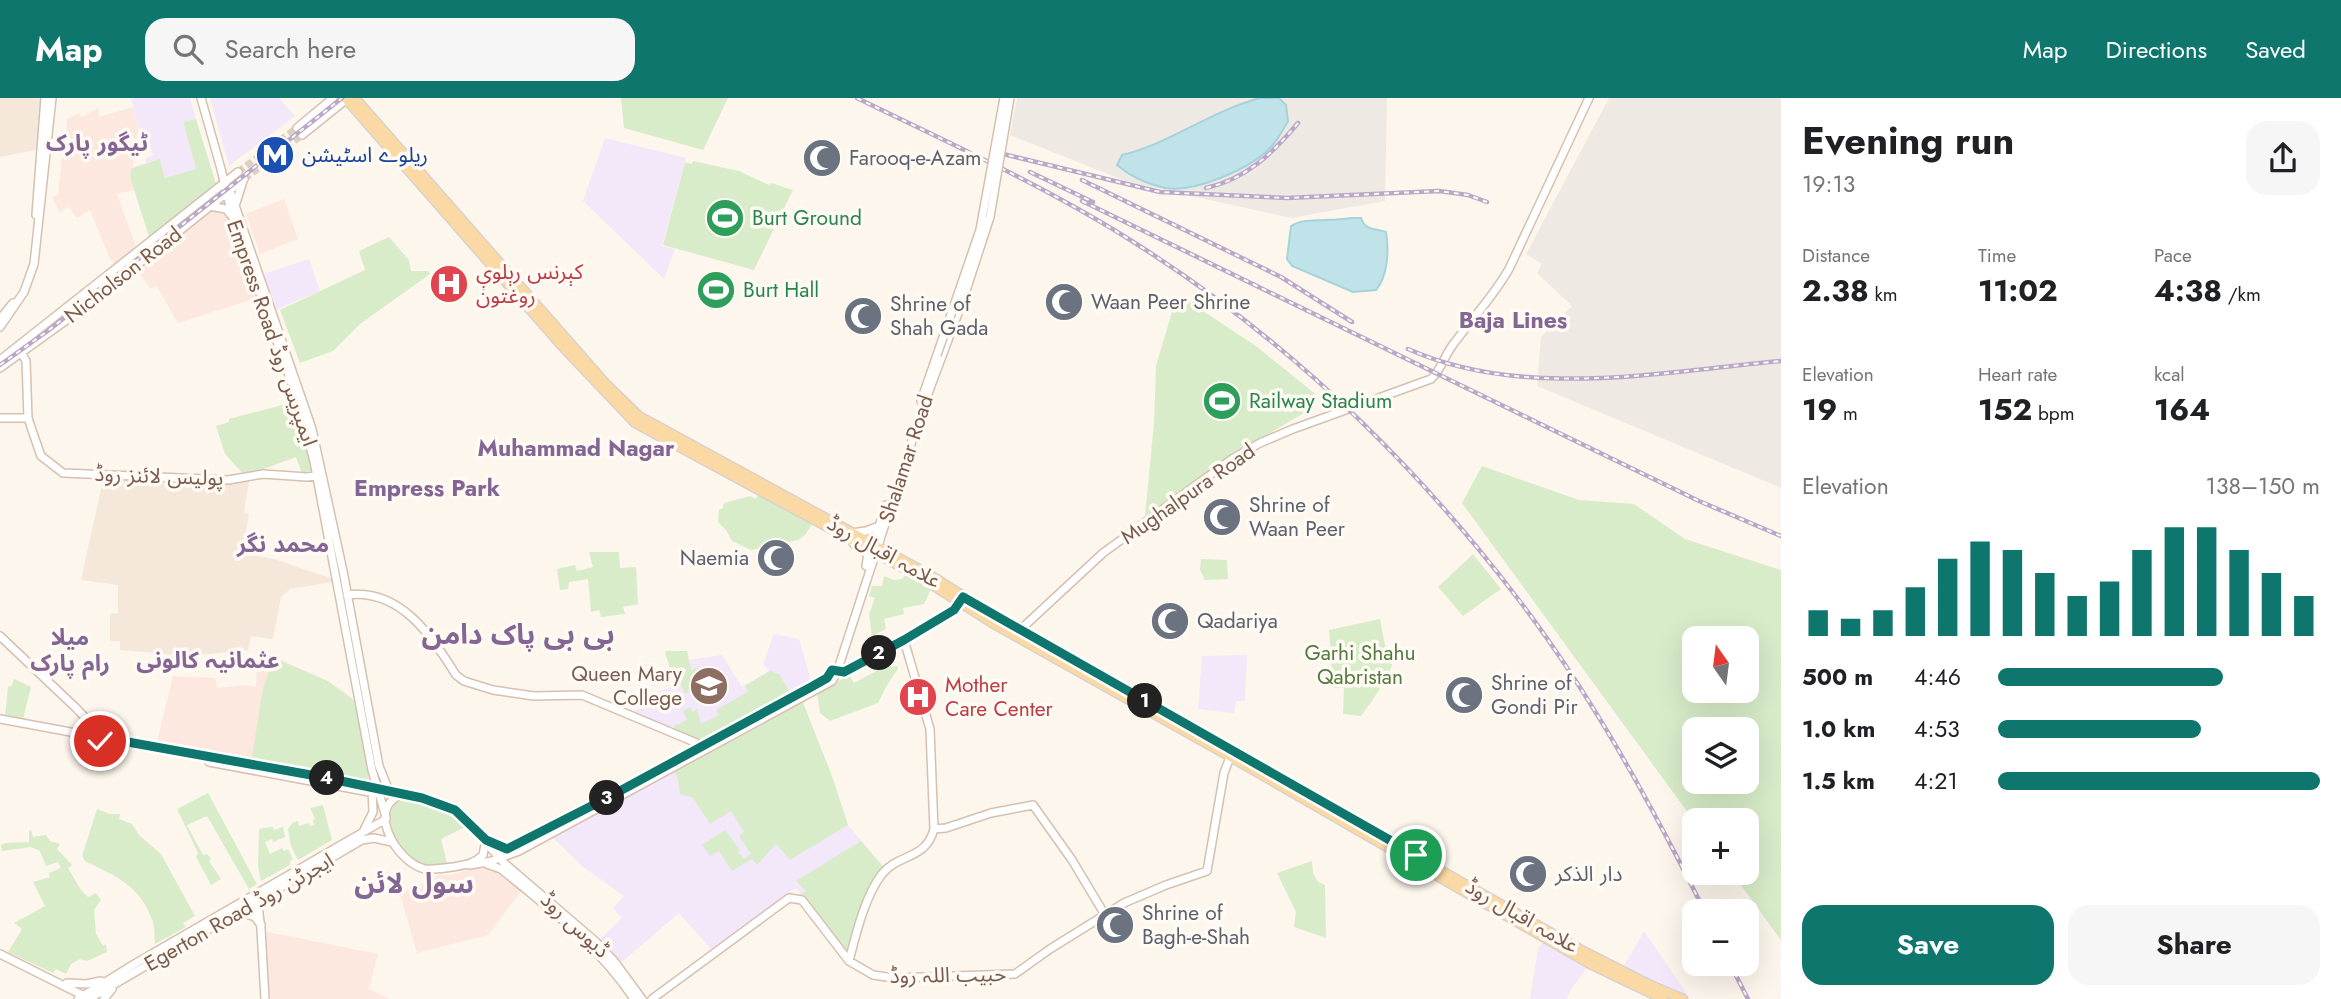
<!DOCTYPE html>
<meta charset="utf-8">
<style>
:root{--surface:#fff;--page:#f6f6f6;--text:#202124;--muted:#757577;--accent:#0f766e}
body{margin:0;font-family:Jost,"Noto Sans Arabic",sans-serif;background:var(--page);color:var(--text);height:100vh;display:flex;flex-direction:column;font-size:26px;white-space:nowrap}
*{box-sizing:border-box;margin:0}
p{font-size:23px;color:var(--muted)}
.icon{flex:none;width:38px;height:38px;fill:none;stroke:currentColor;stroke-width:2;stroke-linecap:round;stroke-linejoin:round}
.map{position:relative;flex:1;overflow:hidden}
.panel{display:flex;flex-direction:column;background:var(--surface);width:560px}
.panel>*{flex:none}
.needle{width:46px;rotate:346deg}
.fabs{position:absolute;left:1682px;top:528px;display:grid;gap:14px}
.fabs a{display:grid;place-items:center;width:77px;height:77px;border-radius:14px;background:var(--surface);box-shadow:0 7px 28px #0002;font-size:35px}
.pin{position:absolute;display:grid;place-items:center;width:60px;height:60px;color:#fff;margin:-30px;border:4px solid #fff;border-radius:50%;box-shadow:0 2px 7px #0007}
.km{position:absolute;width:35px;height:35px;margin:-18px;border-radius:50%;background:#222;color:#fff;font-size:19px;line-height:35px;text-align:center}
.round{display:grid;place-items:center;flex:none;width:74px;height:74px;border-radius:21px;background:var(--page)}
.head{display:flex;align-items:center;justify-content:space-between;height:119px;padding:0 21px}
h1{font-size:38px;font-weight:700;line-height:52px}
.figures{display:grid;grid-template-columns:repeat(3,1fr);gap:10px;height:119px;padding:7px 21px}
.figures div{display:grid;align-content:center}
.figures b{font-size:30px;font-weight:700}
.figures small{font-size:19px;font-weight:400}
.figures p{font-size:19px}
.chart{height:196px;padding:14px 21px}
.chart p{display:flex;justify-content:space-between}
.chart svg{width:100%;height:126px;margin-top:7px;stroke:var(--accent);stroke-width:6}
.button{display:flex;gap:14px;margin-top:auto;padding:14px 21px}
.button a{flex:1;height:80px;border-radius:21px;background:var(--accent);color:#fff;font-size:28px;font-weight:700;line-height:80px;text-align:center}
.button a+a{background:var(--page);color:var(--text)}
ul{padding:0 21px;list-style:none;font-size:23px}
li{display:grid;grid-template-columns:112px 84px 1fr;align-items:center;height:52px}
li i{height:18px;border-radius:9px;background:var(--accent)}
header{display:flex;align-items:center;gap:42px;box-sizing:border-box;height:98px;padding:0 35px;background:var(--accent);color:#fff}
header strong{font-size:33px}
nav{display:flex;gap:38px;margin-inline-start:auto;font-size:24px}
.search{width:490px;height:63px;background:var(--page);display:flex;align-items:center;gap:18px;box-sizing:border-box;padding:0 24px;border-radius:21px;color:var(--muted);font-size:26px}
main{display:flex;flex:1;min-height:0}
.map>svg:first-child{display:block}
.residential{fill:#f5e8da}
.commercial{fill:#fde8e0}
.industrial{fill:#efe9e4}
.education{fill:#f3e8fa}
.green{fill:#d8ecc9;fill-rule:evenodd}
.water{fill:#bfe3e8;stroke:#a5d3da;stroke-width:2}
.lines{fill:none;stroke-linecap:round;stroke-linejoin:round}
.secondary-tunnel{stroke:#dcd0c4;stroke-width:7;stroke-dasharray:7 3.5;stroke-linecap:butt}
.secondary-casing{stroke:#d6c0b0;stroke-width:10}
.primary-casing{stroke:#dad1cd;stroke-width:11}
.secondary{stroke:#fff;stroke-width:7}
.primary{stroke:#fbd9a5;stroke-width:8}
.rail-casing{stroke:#b9a8c9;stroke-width:4.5}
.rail{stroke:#fffaf3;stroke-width:2;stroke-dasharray:5;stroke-linecap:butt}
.secondary-bridge-casing{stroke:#d6c0b0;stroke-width:10;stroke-linecap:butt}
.secondary-bridge{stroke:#fff;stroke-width:7}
.route-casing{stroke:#fff;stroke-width:14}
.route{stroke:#0f766e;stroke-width:9}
.labels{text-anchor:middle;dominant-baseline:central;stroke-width:7;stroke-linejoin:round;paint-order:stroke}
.transit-label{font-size:21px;fill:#164399;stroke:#fffaf3;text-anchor:start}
.worship-label{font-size:21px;fill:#5b616d;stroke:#fffaf3;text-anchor:start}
.leisure-label{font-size:21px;fill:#27864d;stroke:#fffaf3;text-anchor:start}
.health-label{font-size:21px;fill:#be3a42;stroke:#fffaf3;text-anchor:start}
.street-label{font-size:21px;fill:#7a5c4d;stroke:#fffaf3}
.park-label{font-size:21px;fill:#537a41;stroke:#fffaf3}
.education-label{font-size:21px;fill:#785e54;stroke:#fffaf3;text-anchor:end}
.neighbourhood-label{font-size:23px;font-weight:bold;fill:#846695;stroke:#fffaf3}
.district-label{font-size:28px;font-weight:bold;fill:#846695;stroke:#fffaf3}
</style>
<header>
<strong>Map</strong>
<div class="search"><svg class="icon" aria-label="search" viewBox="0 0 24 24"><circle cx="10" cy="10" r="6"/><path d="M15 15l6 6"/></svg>Search here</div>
<nav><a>Map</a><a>Directions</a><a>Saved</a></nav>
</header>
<main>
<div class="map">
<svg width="1781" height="901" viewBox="0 0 1781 901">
<rect width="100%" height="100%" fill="#fdf6ec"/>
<path class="residential" d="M0 0H49L45 50 0 59Z
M104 377 215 382 250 378 244 415 249 416 242 455 274 461 339 483 290 491 281 499 273 541 251 538 248 552 189 558 120 552V543H110V516L118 515V487L81 482Z"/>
<path class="commercial" d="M133 9 138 29 136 52 130 79 134 92 117 96 138 154 117 171 110 161 90 112 77 120 68 108 60 115 52 99 58 97 63 52H65L67 21 79 15 81 19 98 10 99 19Z
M230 93 266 197 178 225 156 187 151 191 133 167Z
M284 101 298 141 260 156 246 116Z
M257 555 278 561 328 583 346 595 362 611H367L380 692 156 648 173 578 215 580 218 590 245 587 256 589Z
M489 769 497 772 521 793 488 837 417 855 400 796 438 777H449L472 771Z
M263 833 378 856 369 891 390 901H264Z"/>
<path class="industrial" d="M1017 0H1387L1385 103 1291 120 1128 84 1010 37Z
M1609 0H1781V390L1537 288 1541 239 1572 208 1537 175 1542 166 1526 156Z"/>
<path class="education" d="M131 0H190L196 21 183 24 196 71 165 80 160 62 146 66 145 61 153 57 146 33 138 29Z
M210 0H279L295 18 229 68Z
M605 40 686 60 662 148 675 151 664 181 583 103Z
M309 161 320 193 271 214 258 178Z
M774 536 799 541 812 586 707 639 627 616 643 609 641 598 676 588 665 553H687L689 562 722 557 742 589 769 573 763 566Z
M1247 557 1245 603H1236L1234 615 1198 611 1202 558Z
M802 602 833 682 848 727 886 772 865 813 849 863 796 790 711 851 679 815 622 864 599 842 622 820 613 810 624 798 582 768 553 740Z
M1644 833 1687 896 1684 900 1623 870Z
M1545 841 1590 866 1572 890 1567 901H1530L1538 851Z"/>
<path class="green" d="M621 0H728L703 52 624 30Z
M196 21 218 92 151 145 130 79 132 70 160 61 165 80 196 71 183 24Z
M693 63 739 73 769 87 771 85 793 92 754 172 663 147 685 64 692 66Z
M389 139 409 162 411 173H428L430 176 360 226 333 253 300 265 280 212 365 172 359 153Z
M1188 203 1256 248 1314 295V309L1233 357 1145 418 1154 325 1156 268 1174 207Z
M297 303 323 377 302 376 296 359 245 378 225 356 216 328 229 324V321Z
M1482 368 1579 402 1634 406 1685 441 1781 472V842L1732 775H1746V723H1694L1462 405ZM1694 541H1746V593H1694ZM1694 632H1746V684H1694Z
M759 396 812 426 805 437 798 442 751 452 732 443 726 432 718 424 719 412 723 410 724 405 750 398 756 401Z
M589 454H619L620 470 636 469 638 506 623 509 625 516 601 519 599 512 591 514 588 481 569 484 568 491 560 492 557 471 575 467 577 473 593 469Z
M1473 456 1501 491 1463 518 1438 489Z
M1201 461 1227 462 1228 481 1205 482 1200 472Z
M907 475 932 489 924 506 903 510 904 516 884 521 886 531 872 538 869 516 875 500 869 498 872 488H882L884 478 894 482 902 481Z
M1380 521 1386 553 1397 555C1388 580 1376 598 1361 618L1343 616 1344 590H1333L1329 532Z
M667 553H687L691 572 698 570 706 584 685 596 681 587 676 588 665 555Z
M274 560 328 583 357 605 369 675 368 680 358 682 252 662 251 665 263 590Z
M897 568 898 571 887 587 878 605 830 623 820 615 817 595 849 577 854 585 882 570Z
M770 573 779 576 791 596 694 644 673 635 674 628 687 622 683 613 690 609 693 614 697 611 701 626 719 617 716 612 748 594 745 588Z
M14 581 31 589 23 621 5 618 8 589 12 587Z
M802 602 832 678 848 727 790 762 776 746 757 767 752 761 732 773 719 753 710 758 702 747 725 732 740 752 738 754 744 761 751 756 739 738 744 734 731 713 710 726 693 700 680 696 678 681 672 669 688 665Z
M208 695 257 786 249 791 207 718 187 727 203 757 207 756 211 761 209 763 221 781 211 787 196 759 198 755 177 711Z
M404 702C429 703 450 708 465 729L441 741 447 765C440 766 431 769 424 767 406 763 381 725 394 708 395 705 401 703 404 702Z
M323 707 332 742 298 762 291 748 288 731 292 725 298 723 299 728 309 725 310 728 314 727 313 722 315 721 310 710Z
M97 711 110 716H120L119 721 132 726 139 737 161 756 195 818 183 825 186 829 155 846C154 839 155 831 153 824 140 787 117 779 85 763L82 758Z
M273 729 274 732 283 729 285 739 273 744 272 741 265 744 270 756 282 750 284 753 288 751 293 761 290 763V767L261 783 258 769 259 731Z
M31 732 33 739 46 737 50 743 60 746 57 751 72 767 68 770 81 792 88 799 96 795 101 802 94 812 96 836 103 848 106 846 107 854 87 863 80 861 71 866 66 876 56 871 53 875 8 854 22 831 14 825 45 808 33 784 50 779 49 775 61 770 58 764 46 768 40 753 31 749 2 753 1 747 5 745 29 744V733Z
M861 743 886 772 865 813 849 863 800 796 806 793 796 783Z
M1312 763 1313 775 1318 784 1325 787 1326 840 1294 829 1296 814 1277 775Z"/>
<path class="water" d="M1260 0H1279L1286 7 1288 23C1283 32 1277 43 1270 50 1250 71 1194 95 1165 90 1147 86 1131 79 1117 67L1122 57C1171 45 1211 13 1260 0Z
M1350 120H1361C1365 133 1375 130 1386 134 1389 152 1388 178 1376 192L1353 194 1292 168 1287 161 1291 128C1304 119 1331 124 1350 120Z"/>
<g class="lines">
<path class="secondary-tunnel" d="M238 74 297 30
M244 81 302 37"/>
<g class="secondary-casing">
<path id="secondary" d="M201 0 221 71 232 117 296 297 314 363 372 672 386 719
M297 30 333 0
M302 37 348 0
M229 90 312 331 343 473 379 668 389 693
M210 108 226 111 231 117
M235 108 243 83
M36 117 45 0
M0 221 13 205
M0 229 24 194 34 166 52 0
M18 249 26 263 28 320 33 335 41 358 63 375 228 382 263 376 307 379 322 377
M0 262 238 74
M0 270 82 211 244 81
M921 303 937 257
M0 320H28
M852 435 866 433 879 428
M852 443 855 448 868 456 866 468
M872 449 886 407
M347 497C400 490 432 538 456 577L464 583 493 592 534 598 582 597 699 646 701 649
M1020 532 1103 455 1232 361 1260 345 1293 331 1431 281C1441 272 1444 259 1452 248 1471 222 1493 199 1509 171L1589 0
M0 538 76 610 99 634 100 642
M833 572 844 574 904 542 954 512 962 500
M0 621 378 691
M209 664 380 696
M934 731 946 730 991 715 1033 707 1072 762 1105 817
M364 732 373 714 372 691
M486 742 483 757C474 766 465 767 453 769 444 770 434 772 425 771 396 765 364 707 404 696L442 706 459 715 504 765 595 843 614 863 642 901
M501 761 505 753 565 723
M487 766 501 771C550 811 599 848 634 901
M470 767 492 763 519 753 832 583 837 574 923 309 963 202
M257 801 261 831 265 901
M241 814 255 819 261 827
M0 856 86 899
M849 863C856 836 865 798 882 776 899 755 926 762 934 731L930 631 904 542
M67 885 86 886 101 883
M78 901 136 865 386 721
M89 901 362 742 374 740 392 744
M104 901 112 891
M652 901 789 800 802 802 849 863 873 877 894 880 1015 876 1050 851 1124 805 1166 787 1207 773 1224 675 1232 654"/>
</g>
<g class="primary-casing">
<path id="primary" d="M345 0 561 247 635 325 920 479 994 526 1229 658 1590 866 1663 901
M355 0 605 285 639 318 930 477 1004 524 1234 652 1357 725 1585 854 1648 886 1683 901"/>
</g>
<use href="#secondary" class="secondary"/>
<use href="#primary" class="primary"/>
<g class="rail-casing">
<path id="rail" d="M857 0C951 46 1047 89 1135 145 1282 238 1410 360 1515 497 1590 594 1650 704 1705 814
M999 55 1160 94 1287 100 1439 93 1468 97 1487 104
M1030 74 1093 104
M1082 82 1281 179 1352 224
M1206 90C1246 81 1272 56 1298 25
M1082 103 1699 403 1781 438
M1408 251C1522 302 1661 274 1781 263
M0 267 49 232 342 0
M1730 866 1748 901"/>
</g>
<use href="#rail" class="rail"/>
<g class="secondary-bridge-casing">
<path id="secondary-bridge" d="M963 202 990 119 1010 0
M937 257 980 132 1004 0"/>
</g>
<use href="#secondary-bridge" class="secondary-bridge"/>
</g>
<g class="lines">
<g class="route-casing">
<path id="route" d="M100 643V639L322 679 422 700 455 712 486 742 507 751 607 700 813 588 827 580 832 572 844 574 904 542 954 512 963 499 1416 757"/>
</g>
<use href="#route" class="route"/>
</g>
<defs>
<g id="metro-disc" transform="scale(2.0125)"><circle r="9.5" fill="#1a4fb4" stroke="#fffaf3"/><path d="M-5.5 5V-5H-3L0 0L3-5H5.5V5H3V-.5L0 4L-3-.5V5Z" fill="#fff"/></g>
<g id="mosque-disc" transform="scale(2.0125)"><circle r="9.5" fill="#6b7280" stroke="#fffaf3"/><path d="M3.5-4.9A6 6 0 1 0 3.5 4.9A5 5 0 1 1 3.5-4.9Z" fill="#fff"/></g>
<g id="stadium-disc" transform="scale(2.0125)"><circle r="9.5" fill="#2e9e5b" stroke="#fffaf3"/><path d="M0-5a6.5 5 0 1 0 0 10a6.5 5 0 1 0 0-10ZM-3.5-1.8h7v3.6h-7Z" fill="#fff"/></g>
<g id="hospital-disc" transform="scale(2.0125)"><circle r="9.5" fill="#e0444e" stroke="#fffaf3"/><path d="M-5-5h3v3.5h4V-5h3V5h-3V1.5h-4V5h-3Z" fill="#fff"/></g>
<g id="university-disc" transform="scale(2.0125)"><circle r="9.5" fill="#8d6e63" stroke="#fffaf3"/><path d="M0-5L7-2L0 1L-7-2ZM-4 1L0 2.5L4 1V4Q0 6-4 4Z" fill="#fff"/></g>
</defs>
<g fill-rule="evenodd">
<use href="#metro-disc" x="275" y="57"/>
<use href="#mosque-disc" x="822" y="60"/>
<use href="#stadium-disc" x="725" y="120"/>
<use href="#hospital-disc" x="449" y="186"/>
<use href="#stadium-disc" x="716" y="192"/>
<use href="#mosque-disc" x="1064" y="204"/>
<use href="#mosque-disc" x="863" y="218"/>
<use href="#stadium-disc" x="1222" y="303"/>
<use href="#mosque-disc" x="1222" y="419"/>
<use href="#mosque-disc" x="776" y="460"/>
<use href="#mosque-disc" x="1170" y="523"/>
<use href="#university-disc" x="709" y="588"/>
<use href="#mosque-disc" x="1464" y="597"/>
<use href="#hospital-disc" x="918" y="599"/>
<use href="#mosque-disc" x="1528" y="776"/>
<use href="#mosque-disc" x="1115" y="827"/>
</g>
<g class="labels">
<g class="transit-label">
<text x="302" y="57">ریلوے اسٹیشن</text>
</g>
<g class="worship-label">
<text x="849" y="60">Farooq-e-Azam</text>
<text x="1091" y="204">Waan Peer Shrine</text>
<text x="890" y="206">Shrine of<tspan x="890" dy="24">Shah Gada</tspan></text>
<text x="1249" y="407">Shrine of<tspan x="1249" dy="24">Waan Peer</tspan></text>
<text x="749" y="460" text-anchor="end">Naemia</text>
<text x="1197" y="523">Qadariya</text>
<text x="1491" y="585">Shrine of<tspan x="1491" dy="24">Gondi Pir</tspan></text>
<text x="1555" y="776">دار الذکر</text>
<text x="1142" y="815">Shrine of<tspan x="1142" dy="24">Bagh-e-Shah</tspan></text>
</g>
<g class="leisure-label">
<text x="752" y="120">Burt Ground</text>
<text x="743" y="192">Burt Hall</text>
<text x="1249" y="303">Railway Stadium</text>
</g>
<g class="health-label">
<text x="476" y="174">کېرنس رېلوې<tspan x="476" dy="24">روغتون</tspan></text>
<text x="945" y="587">Mother<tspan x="945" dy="24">Care Center</tspan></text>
</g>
<g class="street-label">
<text transform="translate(123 177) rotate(-38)">Nicholson Road</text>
<text transform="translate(272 235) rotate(71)">Empress Road ایمپریس روڈ</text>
<text transform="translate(906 361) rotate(-72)">Shalamar Road</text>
<text transform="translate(159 378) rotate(2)">پولیس لائنز روڈ</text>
<text transform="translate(1188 396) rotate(-35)">Mughalpura Road</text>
<text transform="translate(884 454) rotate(29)">علامہ اقبال روڈ</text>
<text transform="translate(239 814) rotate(-30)">Egerton Road ایجرٹن روڈ</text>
<text transform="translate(1522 818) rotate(30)">علامہ اقبال روڈ</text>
<text transform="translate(575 827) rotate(43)">ڈیوس روڈ</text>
<text transform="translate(948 877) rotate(-1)">حبیب اللہ روڈ</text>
</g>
<g class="park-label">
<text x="1360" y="555">Garhi Shahu<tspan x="1360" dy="24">Qabristan</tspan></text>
</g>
<g class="education-label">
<text x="682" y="576">Queen Mary<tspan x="682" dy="24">College</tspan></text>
</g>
<g class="neighbourhood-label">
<text x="97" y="45">ٹیگور پارک</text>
<text x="1513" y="222">Baja Lines</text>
<text x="576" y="350">Muhammad Nagar</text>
<text x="427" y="390">Empress Park</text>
<text x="283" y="446">محمد نگر</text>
<text x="70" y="539">میلا<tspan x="70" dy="26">رام پارک</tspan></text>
<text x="208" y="562">عثمانیہ کالونی</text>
</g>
<g class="district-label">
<text x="518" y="536">بی بی پاک دامن</text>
<text x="414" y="785">سول لائن</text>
</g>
</g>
</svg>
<div class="fabs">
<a><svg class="needle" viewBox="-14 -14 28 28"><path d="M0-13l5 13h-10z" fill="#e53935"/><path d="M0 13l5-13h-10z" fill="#757577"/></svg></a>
<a><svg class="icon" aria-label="layers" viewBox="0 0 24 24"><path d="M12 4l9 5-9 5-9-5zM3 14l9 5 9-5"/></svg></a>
<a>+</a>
<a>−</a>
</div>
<div class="pin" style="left:1416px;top:757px;background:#1e9e55"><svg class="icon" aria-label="arrive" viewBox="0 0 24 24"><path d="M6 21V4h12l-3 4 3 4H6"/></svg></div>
<div class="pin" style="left:100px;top:643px;background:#d93025"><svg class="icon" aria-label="check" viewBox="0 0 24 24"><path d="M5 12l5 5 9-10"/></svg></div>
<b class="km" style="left:1145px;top:603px">1</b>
<b class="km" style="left:879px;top:555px">2</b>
<b class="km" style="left:607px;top:700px">3</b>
<b class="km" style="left:327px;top:680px">4</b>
</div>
<section class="panel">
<div class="head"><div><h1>Evening run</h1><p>19:13</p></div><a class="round"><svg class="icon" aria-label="share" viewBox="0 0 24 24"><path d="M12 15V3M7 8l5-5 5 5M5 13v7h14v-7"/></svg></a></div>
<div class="figures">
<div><p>Distance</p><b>2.38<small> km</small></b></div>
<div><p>Time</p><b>11:02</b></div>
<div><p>Pace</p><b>4:38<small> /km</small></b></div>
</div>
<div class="figures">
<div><p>Elevation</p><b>19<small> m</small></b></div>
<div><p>Heart rate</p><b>152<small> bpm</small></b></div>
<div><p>kcal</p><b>164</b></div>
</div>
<div class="chart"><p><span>Elevation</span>138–150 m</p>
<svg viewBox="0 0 160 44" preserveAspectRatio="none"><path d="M5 44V35M15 44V38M25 44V35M35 44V27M45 44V17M55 44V11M65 44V14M75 44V22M85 44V30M95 44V25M105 44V14M115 44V6M125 44V6M135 44V14M145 44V22M155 44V30"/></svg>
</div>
<ul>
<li><b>500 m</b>4:46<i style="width:70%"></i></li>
<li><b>1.0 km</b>4:53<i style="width:63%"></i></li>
<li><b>1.5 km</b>4:21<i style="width:100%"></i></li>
</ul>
<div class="button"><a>Save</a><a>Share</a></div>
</section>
</main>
